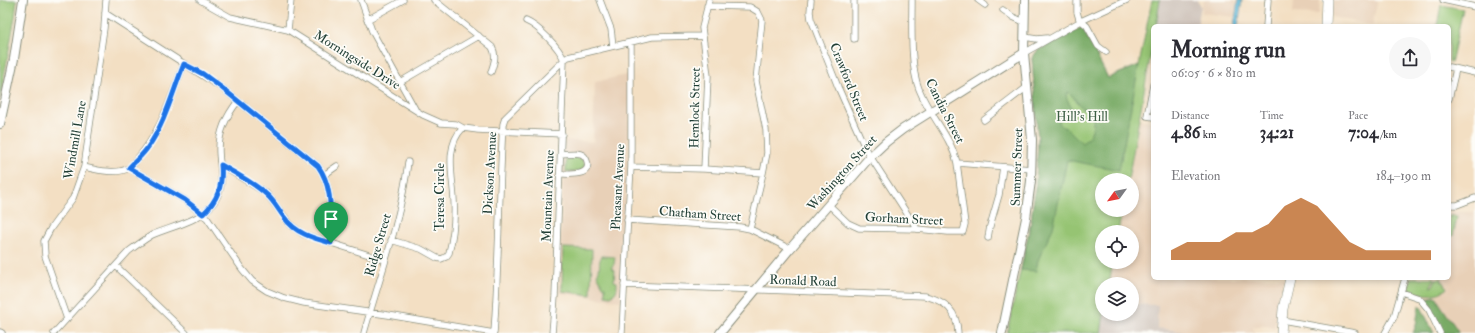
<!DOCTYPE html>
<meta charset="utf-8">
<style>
:root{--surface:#fff;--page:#f7f7f7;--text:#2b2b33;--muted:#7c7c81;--accent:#b45309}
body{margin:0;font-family:"IM FELL Double Pica",serif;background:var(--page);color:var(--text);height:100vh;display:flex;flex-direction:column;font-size:15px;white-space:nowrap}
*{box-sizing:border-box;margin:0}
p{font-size:13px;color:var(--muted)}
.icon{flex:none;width:22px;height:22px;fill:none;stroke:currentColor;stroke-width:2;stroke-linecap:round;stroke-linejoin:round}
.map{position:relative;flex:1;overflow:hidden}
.panel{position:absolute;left:1151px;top:24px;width:300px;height:256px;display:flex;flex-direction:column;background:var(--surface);border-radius:6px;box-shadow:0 2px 6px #0003}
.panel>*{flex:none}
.needle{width:26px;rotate:237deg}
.controls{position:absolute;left:1095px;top:173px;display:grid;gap:8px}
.controls a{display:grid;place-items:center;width:44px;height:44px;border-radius:50%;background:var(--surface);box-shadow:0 2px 6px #0003;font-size:20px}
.pin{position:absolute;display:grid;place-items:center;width:34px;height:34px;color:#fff;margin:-41px -17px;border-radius:50% 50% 50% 0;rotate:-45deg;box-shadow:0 0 4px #0007}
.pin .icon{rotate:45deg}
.round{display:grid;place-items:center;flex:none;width:42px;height:42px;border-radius:21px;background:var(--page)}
.headline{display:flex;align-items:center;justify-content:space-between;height:68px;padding:0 20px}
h1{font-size:22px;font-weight:700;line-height:30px}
.figures{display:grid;grid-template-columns:repeat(3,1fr);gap:6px;height:68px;padding:4px 20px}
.figures div{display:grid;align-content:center}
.figures b{font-size:17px;font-weight:700}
.figures small{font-size:11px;font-weight:400}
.figures p{font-size:11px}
.chart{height:112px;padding:8px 20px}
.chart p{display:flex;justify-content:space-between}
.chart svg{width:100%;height:72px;margin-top:4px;fill:var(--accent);opacity:.7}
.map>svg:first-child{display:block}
.built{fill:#e8d0b7}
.industrial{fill:#cec2b9}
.green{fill:#96c473;stroke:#5a8054}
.forest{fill:#78aa65;stroke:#4c744c;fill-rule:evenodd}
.water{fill:#60bcde;stroke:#407c89}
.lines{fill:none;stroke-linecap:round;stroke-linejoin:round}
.street-casing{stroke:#898e7c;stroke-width:7}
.secondary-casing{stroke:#898e7c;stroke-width:10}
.primary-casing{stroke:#898e7c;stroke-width:10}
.street{stroke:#fff;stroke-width:5.5}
.secondary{stroke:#fff;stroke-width:8}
.primary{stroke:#fff;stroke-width:9}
.route-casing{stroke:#fff;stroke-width:8}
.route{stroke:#1a73e8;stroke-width:5}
.labels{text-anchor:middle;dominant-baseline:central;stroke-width:3.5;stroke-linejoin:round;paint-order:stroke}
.street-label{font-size:13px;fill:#1f3d34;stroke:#fdfcf7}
.park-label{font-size:13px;fill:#3d5f44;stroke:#fdfcf7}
</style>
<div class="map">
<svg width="1475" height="333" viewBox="0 0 1475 333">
<rect width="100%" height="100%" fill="#fdfcf7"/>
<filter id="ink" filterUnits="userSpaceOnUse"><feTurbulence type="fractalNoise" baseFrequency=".025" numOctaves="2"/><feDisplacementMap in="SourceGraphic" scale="8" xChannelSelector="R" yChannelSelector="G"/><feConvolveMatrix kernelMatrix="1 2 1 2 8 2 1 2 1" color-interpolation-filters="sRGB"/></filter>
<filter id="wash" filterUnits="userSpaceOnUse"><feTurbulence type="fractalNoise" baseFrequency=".012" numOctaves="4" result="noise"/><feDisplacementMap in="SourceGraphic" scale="16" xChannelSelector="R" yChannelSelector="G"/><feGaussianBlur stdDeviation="0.9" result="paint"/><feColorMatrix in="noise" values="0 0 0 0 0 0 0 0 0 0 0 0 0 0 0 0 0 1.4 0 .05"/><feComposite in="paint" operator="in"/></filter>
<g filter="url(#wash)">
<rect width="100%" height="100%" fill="#f3dfc3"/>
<path class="built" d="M1205 0H1237L1234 17 1202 13V5Z
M1294 0H1320L1319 14 1293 13Z
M1333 0H1378L1372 25 1332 17Z
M630 74 628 166 623 235 621 301 559 293 564 140 593 142 595 82Z
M1139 119 1153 122V278H1284L1274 328 1263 325 1253 327 1254 333H1234L1233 332 1200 333 1157 328 1158 305 1132 304V284H1109L1113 262H1132V232H1118L1122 210H1132V180H1128Z
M1449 212H1475V333H1443L1425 298 1420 294 1408 291 1407 289 1410 278H1449Z"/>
<path class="industrial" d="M1160 0H1198L1197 1 1201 6 1197 26H1156Z
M1132 304 1158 305 1157 328 1195 333H1101L1104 314H1132Z"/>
<path class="green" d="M0 0H17L15 17 0 99Z
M1152 0H1160L1156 26H1153V42L1128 180H1102V210H1122L1118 232H1102V262H1113L1109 284H1102V314H1104L1101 333H1007L1031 221 1036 181 1038 141 1032 58 1038 50 1082 27 1108 78 1139 65Z
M1441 5 1463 9 1451 63 1449 62V26H1437Z
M566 157H577L583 160 585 165 581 171 566 172Z
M1449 216H1457V217L1453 236 1449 235Z
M563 248 592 249 591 295 562 291Z
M602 256 615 257 614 264 611 268 615 270 614 281 617 282C617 289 617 293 611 296L605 295V287L603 286 597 275C602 266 597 263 602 256Z
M1411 278H1435L1430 287 1433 286 1436 279 1441 278V280L1447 288 1446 289C1435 297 1420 296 1408 288Z"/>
<path class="forest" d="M1082 27 1108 78 1139 65 1119 170 1067 160 1053 228 1038 260 1036 271 1021 270 1031 221 1036 181 1038 141 1032 58 1038 50ZM1069 92 1082 108 1090 109 1092 111C1095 123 1093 136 1082 143L1068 129 1063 127 1059 123 1061 117 1070 115 1073 112 1067 99 1066 94Z
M1430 297H1437L1438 301 1458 331V333H1444L1427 299Z
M1419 305 1421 307 1434 333H1413L1416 325Z"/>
<path class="water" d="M1238 0H1242L1238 26H1234Z"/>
</g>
<g filter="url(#ink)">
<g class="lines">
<g class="street-casing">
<path id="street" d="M200 0 230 17 288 30 423 115 441 123 456 124 463 128 478 130 562 134
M361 0 372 31 415 109
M434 0 492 47C497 56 494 63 491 72
M600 0 611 29 613 46
M811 0 810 12 811 19 838 87 866 150 917 229
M978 0 985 5
M1077 0V12L1079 19 1087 26 1098 46 1106 52
M1443 0 1475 7
M707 6 750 7 758 12 762 20 756 81 766 130 767 153 763 173 750 229
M1003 10 1013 17 1024 22
M105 13 222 88 318 166C334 188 330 217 331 243
M367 20 403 0
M526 21C538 26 559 47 564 60L555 297 552 333
M1266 26 1268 0
M288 30 291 0
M1024 37 1037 39 1047 38
M854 39V0
M1024 53 1081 21 1127 0
M1449 67 1475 73
M400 82 479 36
M1153 85 1147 116 1153 117
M1449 99 1456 69
M984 120 1027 87
M957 163 1032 169
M221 165 266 193 291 225 303 234 385 260
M84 167C97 170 117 175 129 168 132 167 135 162 137 159 161 132 171 97 184 64
M631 167 704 169 763 173
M129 168 185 200 207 218 242 269 252 281 267 291 284 298 304 303 388 315 494 333
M704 169 708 76 702 28 709 0
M560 174C569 174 592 177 587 161 586 158 584 155 581 154 576 152 567 154 561 154
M324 175 337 166
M828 204 848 223 859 228 917 229 948 232H963L965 224 957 163C951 136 929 115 919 89 910 67 912 24 912 0
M1449 205H1457L1475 198
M627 220 740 227 750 229 790 249
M988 238 990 226 999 195 1003 167
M391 240 421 249 437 258 441 259 446 257 449 253C453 237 455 217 454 200 453 177 444 146 463 128
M116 266 186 333
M624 285 925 296C946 301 957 311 958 333
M1401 292 1419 298 1429 310 1440 333
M67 319 45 256 44 241 51 228 73 198 84 167 104 28 106 0
M1282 320 1355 333
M0 332 2 333
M54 333 129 251C137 245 144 240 152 235 170 227 197 222 210 207 228 187 219 171 219 149 219 130 227 115 238 101
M364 333C380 276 401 220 408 162
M494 333C499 263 499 193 503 124L505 118 564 60 568 57 652 37 702 36
M622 333 627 232 631 167V42
M1385 333 1394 317 1405 278"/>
</g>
<g class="secondary-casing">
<path id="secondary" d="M0 124 14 59 23 0
M720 333 789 250 870 157 886 142 903 129 1024 53
M1002 333 1026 218 1031 181 1032 140 1024 53 1025 0"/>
</g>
<g class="primary-casing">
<path id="primary" d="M1326 26 1327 0
M1281 333 1283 309 1290 278"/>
</g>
<use href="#street" class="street"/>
<use href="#secondary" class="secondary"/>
<use href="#primary" class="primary"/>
</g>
</g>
<g class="lines" filter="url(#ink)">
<g class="route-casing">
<path id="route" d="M184 64 203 74 222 88 318 166C334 188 330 217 331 243 312 238 295 233 284 217 278 209 274 201 267 195 256 184 235 173 221 165 223 185 218 200 203 214L185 200 129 168C135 161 143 155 148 147 165 123 173 91 184 64Z"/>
</g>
<use href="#route" class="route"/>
</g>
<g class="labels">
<g class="street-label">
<text transform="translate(357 60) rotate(32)">Morningside Drive</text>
<text transform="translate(849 82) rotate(68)">Crawford Street</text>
<text transform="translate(695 108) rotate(-89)">Hemlock Street</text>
<text transform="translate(945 111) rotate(63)">Candia Street</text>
<text transform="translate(75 140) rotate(-80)">Windmill Lane</text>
<text transform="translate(1017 167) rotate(-88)">Summer Street</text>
<text transform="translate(490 173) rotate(-87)">Dickson Avenue</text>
<text transform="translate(842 173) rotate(-48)">Washington Street</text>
<text transform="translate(618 187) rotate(-87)">Pheasant Avenue</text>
<text transform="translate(548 196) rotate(-88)">Mountain Avenue</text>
<text transform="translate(440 197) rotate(-90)">Teresa Circle</text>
<text transform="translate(700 214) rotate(4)">Chatham Street</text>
<text transform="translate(904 219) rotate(3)">Gorham Street</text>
<text transform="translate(378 245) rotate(-74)">Ridge Street</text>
<text transform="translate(803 281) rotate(2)">Ronald Road</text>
</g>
<g class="park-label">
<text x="1082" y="117">Hill's Hill</text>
</g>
</g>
</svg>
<div class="controls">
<a><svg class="needle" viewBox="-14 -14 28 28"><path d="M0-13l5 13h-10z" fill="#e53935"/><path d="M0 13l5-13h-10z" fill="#7c7c81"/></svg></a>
<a><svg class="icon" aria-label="locate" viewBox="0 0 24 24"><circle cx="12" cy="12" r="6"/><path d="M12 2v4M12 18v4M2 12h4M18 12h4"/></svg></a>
<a><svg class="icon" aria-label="layers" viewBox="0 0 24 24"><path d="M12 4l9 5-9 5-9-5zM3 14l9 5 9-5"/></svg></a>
</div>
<div class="pin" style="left:331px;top:243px;background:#1e9e55"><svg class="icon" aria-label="arrive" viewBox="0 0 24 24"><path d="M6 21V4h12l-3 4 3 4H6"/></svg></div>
<section class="panel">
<div class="headline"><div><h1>Morning run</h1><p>06:05 · 6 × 810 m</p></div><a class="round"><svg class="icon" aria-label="share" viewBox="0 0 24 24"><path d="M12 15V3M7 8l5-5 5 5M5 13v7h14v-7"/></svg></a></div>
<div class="figures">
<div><p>Distance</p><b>4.86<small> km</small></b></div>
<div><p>Time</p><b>34:21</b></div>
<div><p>Pace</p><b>7:04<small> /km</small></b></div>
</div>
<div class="chart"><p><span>Elevation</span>184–190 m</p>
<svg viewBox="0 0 160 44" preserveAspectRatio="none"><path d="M0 44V38L10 33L20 33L30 33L40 27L50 27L60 22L70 11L80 6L90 11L100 22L110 33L120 38L130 38L140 38L150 38L160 38V44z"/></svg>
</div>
</section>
</div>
